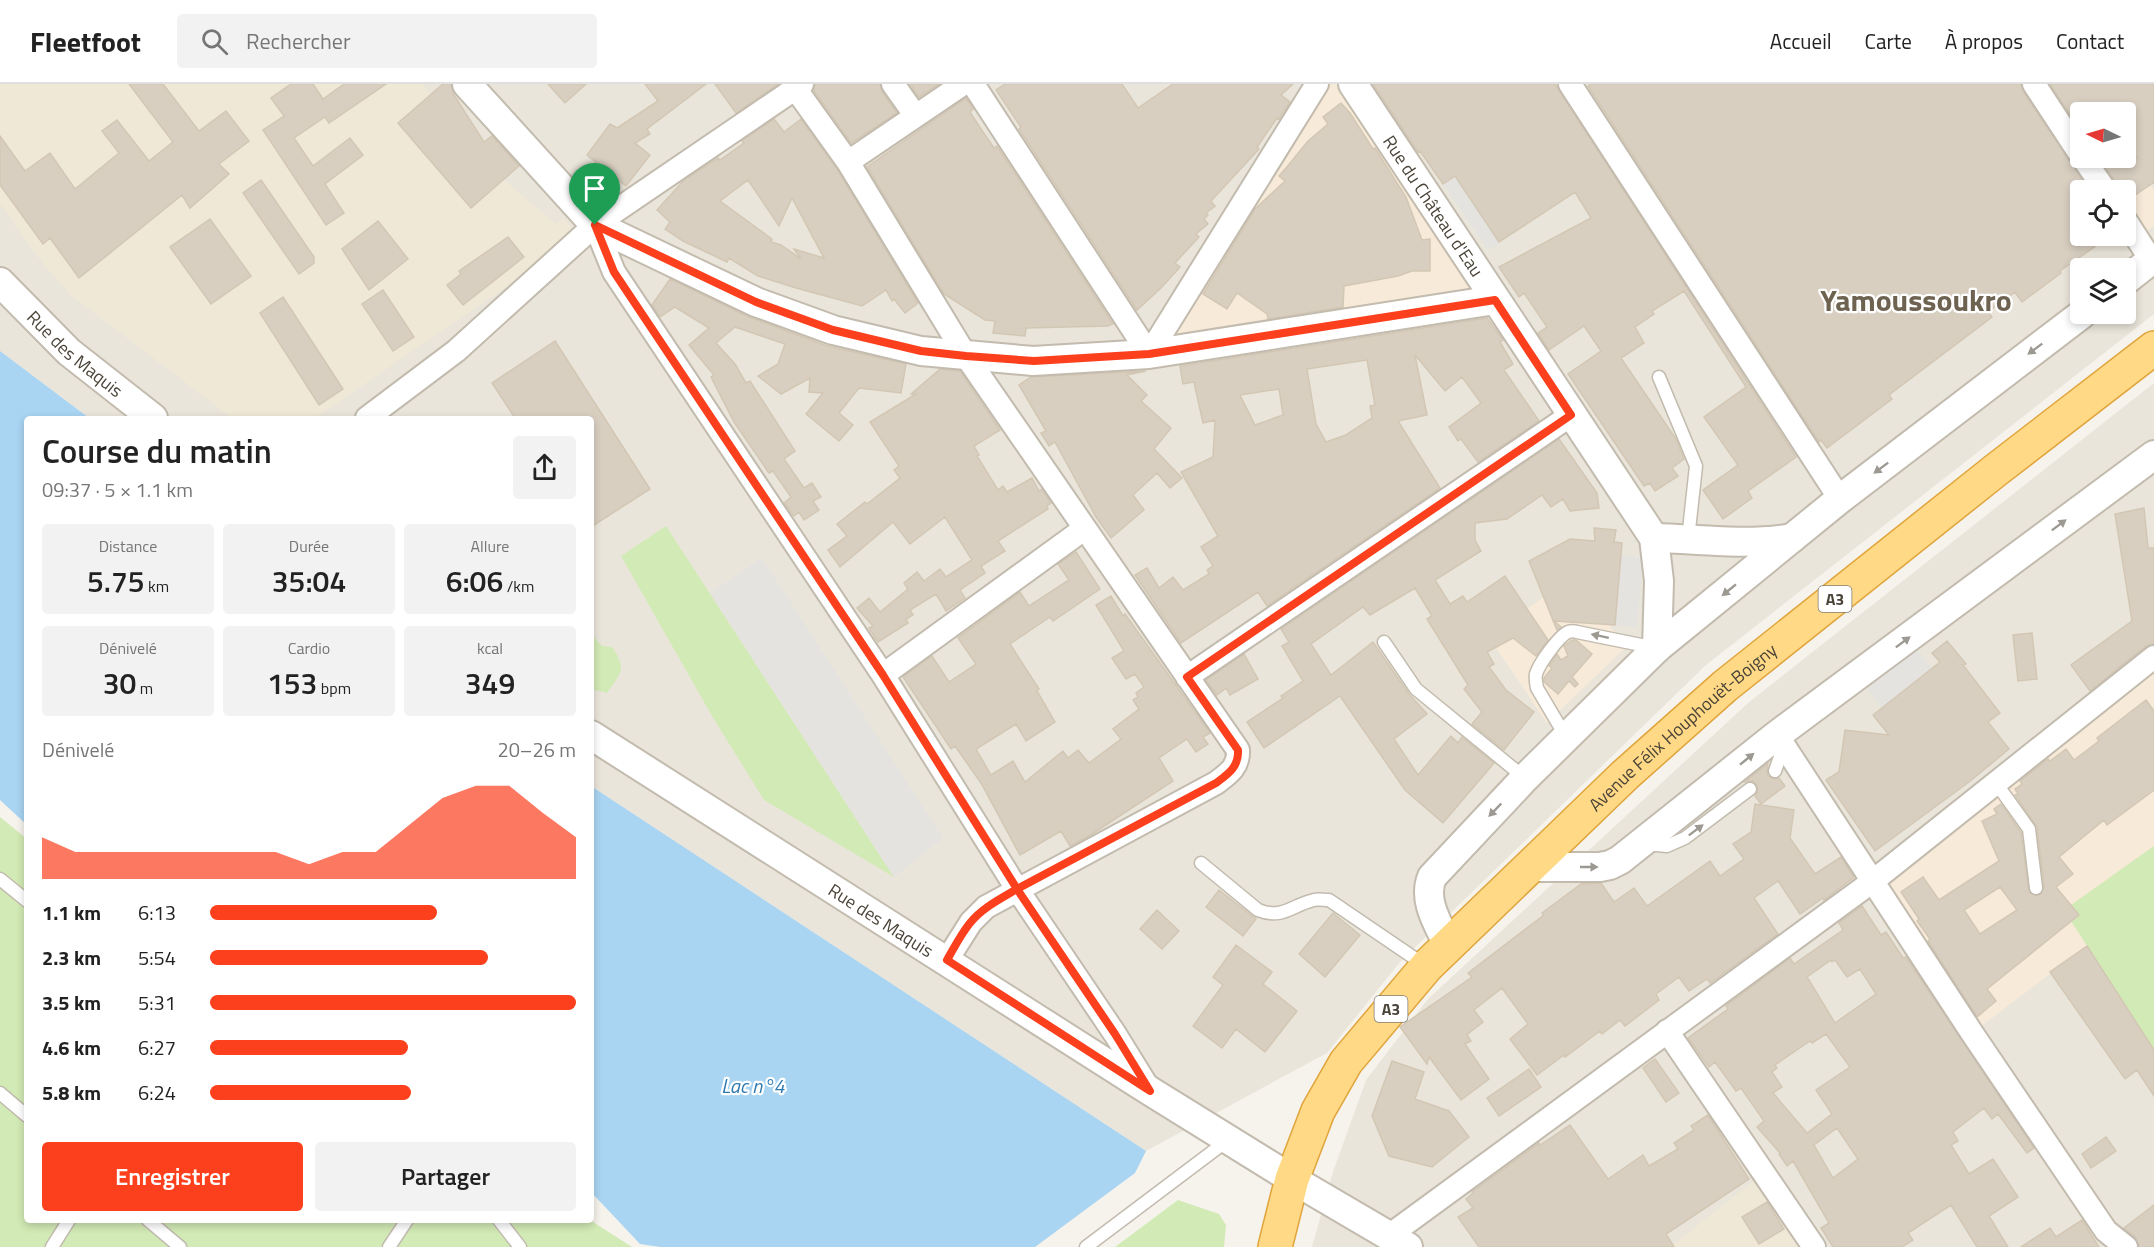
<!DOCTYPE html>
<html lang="fr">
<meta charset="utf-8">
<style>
:root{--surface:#fff;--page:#f2f2f2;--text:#222;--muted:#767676;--line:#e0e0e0;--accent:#fc3f1d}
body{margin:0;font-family:"Titillium Web",sans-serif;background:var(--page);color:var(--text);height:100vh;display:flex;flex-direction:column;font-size:22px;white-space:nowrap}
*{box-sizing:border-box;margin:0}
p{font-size:20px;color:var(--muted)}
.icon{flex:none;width:33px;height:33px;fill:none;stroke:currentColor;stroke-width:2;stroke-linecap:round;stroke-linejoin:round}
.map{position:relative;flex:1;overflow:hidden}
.drawer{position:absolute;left:24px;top:332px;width:570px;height:807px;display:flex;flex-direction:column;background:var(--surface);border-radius:6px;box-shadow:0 3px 9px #0003}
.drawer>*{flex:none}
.needle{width:39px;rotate:275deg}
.fabs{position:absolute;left:2070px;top:18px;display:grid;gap:12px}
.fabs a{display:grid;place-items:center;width:66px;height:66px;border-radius:6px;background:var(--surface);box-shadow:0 3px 9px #0003;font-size:30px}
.pin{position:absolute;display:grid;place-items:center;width:51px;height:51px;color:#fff;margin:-62px -26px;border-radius:50% 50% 50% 0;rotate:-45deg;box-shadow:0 0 6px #0007}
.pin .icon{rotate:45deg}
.round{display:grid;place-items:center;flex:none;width:63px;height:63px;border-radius:6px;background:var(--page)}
.head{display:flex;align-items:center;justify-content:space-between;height:102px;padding:0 18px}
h1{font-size:33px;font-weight:600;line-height:45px}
.metrics{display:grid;grid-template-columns:repeat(3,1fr);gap:9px;height:102px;padding:6px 18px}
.metrics div{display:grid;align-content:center;border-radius:6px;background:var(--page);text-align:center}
.metrics b{font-size:30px;font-weight:600}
.metrics small{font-size:16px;font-weight:400}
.metrics p{font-size:16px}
.chart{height:168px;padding:12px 18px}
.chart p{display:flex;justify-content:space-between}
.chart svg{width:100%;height:108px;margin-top:6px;fill:var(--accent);opacity:.7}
.cta{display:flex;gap:12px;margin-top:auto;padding:12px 18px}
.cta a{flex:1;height:69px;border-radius:6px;background:var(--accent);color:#fff;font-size:24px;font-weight:600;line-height:69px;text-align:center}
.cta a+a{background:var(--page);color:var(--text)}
ul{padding:0 18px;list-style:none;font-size:20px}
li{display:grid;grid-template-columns:96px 72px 1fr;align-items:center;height:45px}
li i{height:15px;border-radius:8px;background:var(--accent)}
header{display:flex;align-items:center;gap:36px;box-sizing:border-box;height:84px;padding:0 30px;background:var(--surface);border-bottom:2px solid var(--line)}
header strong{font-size:28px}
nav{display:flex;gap:33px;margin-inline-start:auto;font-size:21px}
.search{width:420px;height:54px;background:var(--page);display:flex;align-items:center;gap:15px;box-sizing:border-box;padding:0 21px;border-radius:6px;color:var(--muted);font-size:22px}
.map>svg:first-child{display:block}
.residential{fill:#eae5da;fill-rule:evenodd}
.commercial{fill:#f7ead8}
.education{fill:#efe8d6}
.green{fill:#d2eab5}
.parking{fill:#e5e3e0}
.water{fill:#a9d4f2}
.building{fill:#d8cfc1;stroke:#d3c7b4;stroke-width:1.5;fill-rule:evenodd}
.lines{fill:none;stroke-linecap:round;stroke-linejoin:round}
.service-casing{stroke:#c2bbae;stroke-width:15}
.minor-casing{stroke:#c2bbae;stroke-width:26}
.tertiary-casing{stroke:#c2bbae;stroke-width:32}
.trunk-casing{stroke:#e0a43c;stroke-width:36}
.service{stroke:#fff;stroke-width:12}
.minor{stroke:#fff;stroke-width:22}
.tertiary{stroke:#fff;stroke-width:28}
.trunk{stroke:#ffd985;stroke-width:33}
.oneway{fill:#9c9892}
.route-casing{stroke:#fff;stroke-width:12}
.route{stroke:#fc3f1d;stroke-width:8}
.labels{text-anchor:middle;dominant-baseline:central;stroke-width:4.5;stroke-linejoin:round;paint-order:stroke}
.shield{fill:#fff;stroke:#817c74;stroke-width:1.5}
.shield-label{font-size:16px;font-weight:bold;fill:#4b4439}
.street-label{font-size:18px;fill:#4b4439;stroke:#fff}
.water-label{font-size:20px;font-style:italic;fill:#2e7ab2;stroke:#fff}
.town-label{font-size:30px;font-weight:bold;fill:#6e6250;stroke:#fff}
</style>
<header>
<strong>Fleetfoot</strong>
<div class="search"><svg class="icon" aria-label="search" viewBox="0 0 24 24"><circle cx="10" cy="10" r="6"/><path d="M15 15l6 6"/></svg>Rechercher</div>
<nav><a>Accueil</a><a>Carte</a><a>À propos</a><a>Contact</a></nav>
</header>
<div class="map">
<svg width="2154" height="1163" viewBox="0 0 2154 1163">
<rect width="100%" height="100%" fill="#f6f3ec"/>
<path class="residential" d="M0 0H2154V230L1706 581 1400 878 1327 969 1146 1067 591 702V334H89L0 267ZM2080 28H2126V74H2080ZM2080 106H2126V152H2080ZM2080 184H2126V230H2080Z
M2154 299V1163H1312L1333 1088 1366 996 1428 915 1748 619Z"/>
<path class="commercial" d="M1322 0H1345L1480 213 1170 254Z
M2150 101 2154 106V142L2147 147 2126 117Z
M1544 513 1555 537 1609 541 1627 562 1547 639 1488 552Z
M2154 584V762L2065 826 2087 862 1972 949 1873 797Z"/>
<path class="education" d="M0 0H423L431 14 503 95 556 140 564 135 579 153 315 334H232L72 212 44 181 0 120Z
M1758 1094 1804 1163H1670Z"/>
<path class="green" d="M666 442 894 793 764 716 712 632 621 472Z
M591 550 602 562 612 563C627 585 622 588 607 609L591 605Z
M0 733 27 755V1136H590L632 1163H0Z
M2154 762V966L2064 826Z
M1178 1116 1219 1130 1226 1141 1224 1163H1115Z"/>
<path class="parking" d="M1455 92 1499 159 1488 166 1443 100Z
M1621 472 1643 473 1637 543 1615 541Z
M762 474 943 754 894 793 710 509Z
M1912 559 1932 585 1882 624 1862 598Z"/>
<path class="water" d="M0 267 89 334H27V741L0 716Z
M591 702 1146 1067 1135 1089 1035 1163H660L640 1160 591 1108Z"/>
<path class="building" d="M129 0H163L199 47 226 27 249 57 219 80 229 90 190 124 182 111 79 194 50 154 43 160 0 101V52L25 87 50 69 75 105 119 69 102 47 117 36 149 77 173 58Z
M291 0H313L323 15 344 0H386L329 39 325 33 294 54 313 82 350 54 363 71 325 100 344 129 326 141 263 46 284 32 271 14Z
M443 0H451L454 11 484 58 492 52 519 82 471 124 398 39Z
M548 0H586L565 19Z
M645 0H706L647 45 650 50 635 59 650 71 626 102 587 71 610 40 617 44 658 17Z
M715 0H778L736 29Z
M815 0H880L882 8 897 29 851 59 814 7Z
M910 0H939L919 13Z
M1005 0H1122L1138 24 1173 0H1293L1281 11 1290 18 1279 35 1277 34 1257 63 1259 65 1211 117 1215 122 1206 129 1208 131 1204 135 1208 140 1196 150 1199 153 1175 179 1180 183 1161 204 1137 226 1019 45 1021 43 996 6Z
M1373 0H1555L1796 373 1748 407 1752 414 1723 435 1703 406 1738 381 1704 333 1746 303 1684 207 1652 227 1654 230 1635 243 1644 259 1621 274 1676 355 1684 375 1672 384 1678 392 1655 407 1650 399 1644 402 1568 290 1601 267 1584 242 1549 266 1538 249 1547 243 1524 209 1519 213 1499 183 1591 134 1575 108 1499 158 1455 92 1443 100 1420 67 1418 68Z
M1590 0H2021L2023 7 2089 106H2080V129L2075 133 2080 141V152H2110L2060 187 2061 189 2022 218 2015 208 1988 228 1992 233 1889 311 1892 315 1827 364 1821 356 1819 358 1588 2Z
M2050 0H2154V100L2153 99 2126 117V106H2118L2116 98 2099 74H2137L2126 55V28H2080V46Z
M966 14 973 25 970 28 983 48 994 64 997 62 1113 240 1108 242 1026 244 1025 252 993 249 995 237 985 236 944 210 867 83Z
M1341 19 1350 29 1373 65 1375 64 1406 113 1422 156 1430 155V187H1412L1398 192 1344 202 1343 223 1268 235 1267 230 1237 209 1227 225 1203 210 1255 125 1285 97 1279 92 1286 84 1308 57 1328 40 1323 33Z
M774 35 784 48 801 35 837 85 918 219 905 229 894 215 892 217 886 206 862 222 796 204 758 192 729 174 727 178 683 157 665 145 670 138 657 126 684 96 718 74 720 76 744 59 742 57ZM748 96 779 142 792 114 824 174 794 165 801 175 781 161 771 158 772 155 720 117Z
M261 96 314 173V179L299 190 243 109Z
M210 135 251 192 211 220 170 163Z
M378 137 408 175 369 206 342 165Z
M508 153 524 173 463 221 447 201 461 190 459 187Z
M670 195 749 233 827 262 906 280 901 309 859 304 839 329 853 341 839 357 806 330 823 309 809 308 810 294 781 310 758 292 778 280 785 260 735 243 716 259 735 280 746 299 750 297 795 367 784 375 804 404 812 399 821 413 813 417 819 426 804 436 799 428 794 432 784 419 791 413 773 387 769 389 734 338 711 293 714 291 689 261 709 244 675 223 660 233 652 221Z
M383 206 414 253 393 267 362 220Z
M283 213 343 305 319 321 260 229Z
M1487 234 1503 256 1500 258 1513 280 1504 286 1539 337 1478 378 1461 355 1458 357 1449 343 1481 319 1462 293 1445 307 1415 271 1427 331 1398 337 1440 404 1267 522 1258 508 1181 559 1135 491 1147 484 1159 504 1173 493 1183 506 1209 490 1207 486 1213 482 1201 463 1218 452 1181 388 1213 373 1215 336 1203 339 1194 298 1183 300 1180 282ZM1367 276 1375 321 1370 322 1372 334 1346 351 1326 358 1316 340 1307 285ZM1279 305 1283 331 1255 341 1240 311Z
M555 257 650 405 591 443V334H515L492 299Z
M940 285 960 287 1000 346 974 362 979 371 977 372 998 406 1003 402 1007 408 1032 394 1039 407 1042 405 1051 419 1047 422 1048 425 998 457 1005 467 981 482 985 489 960 506 965 514 946 527 936 510 910 526 913 531 906 535 908 539 878 558 869 544 873 542 857 524 869 514 880 528 908 505 904 499 917 488 924 497 940 485 946 493 972 476 945 433 910 460 893 438 840 483 828 466 847 452 837 440 865 418 867 420 900 394 894 386 899 382 870 338 916 310H911Z
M1146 287 1127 291 1147 311 1141 317 1171 344 1154 365 1182 394 1170 404 1157 389 1133 411 1144 426 1111 454 1096 433 1055 358 1049 362 1041 349 1046 347 1019 301 1031 293Z
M1559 355 1597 409 1599 424 1570 427 1563 415 1551 423 1542 411 1507 435 1475 439V456L1481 467 1435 496 1450 520 1463 512 1467 518 1505 492 1548 556 1536 572 1513 554 1487 568 1494 580 1489 583 1506 606 1534 628 1504 666 1472 640 1482 628 1464 605 1468 601 1427 535 1432 532 1415 504 1370 531 1363 523 1311 560 1331 591 1373 558 1409 610 1427 630 1394 655 1418 691 1451 652 1458 659 1462 653 1494 679 1443 739 1405 706 1340 612 1264 664 1247 638 1283 614 1281 612 1303 597 1282 562 1289 558 1281 545Z
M2144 424 2148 464H2154V560L2146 562 2090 607 2071 581 2132 537 2115 430Z
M1594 444 1616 446 1614 458 1622 459 1615 541 1554 537 1561 543 1557 546 1529 477 1570 455 1595 457Z
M1076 468 1100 505 1053 537 1050 533 1010 560 1039 605 1037 607 1055 638 1026 657 1016 640 976 665 991 691 1013 677 1025 698 1063 667 1068 674 1078 666 1089 679 1121 655 1113 645 1139 625 1133 616 1138 613 1136 609 1144 603 1135 590 1126 595 1112 574 1124 567 1096 521 1111 512 1123 532 1125 530 1210 649 1203 653 1208 660 1196 668 1187 655 1159 674 1173 697 1089 752 1070 762 1061 747 1020 771 981 699 955 662 951 665 903 593 932 572 949 598 976 580 958 554 1020 508 1029 522 1069 496 1058 480Z
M2032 549 2037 595 2018 597 2013 551Z
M1572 556H1576L1592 570 1572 593 1578 600 1575 603 1569 597 1558 610 1544 598V594L1552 584 1549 582 1557 570 1561 576 1568 572 1564 562Z
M1947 557 1966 580 1963 581 2000 629 1988 638 2009 665 1969 698 1875 767 1826 696 1839 688 1845 646 1889 651 1873 631 1940 578 1932 569Z
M1244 570 1258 595 1230 611 1226 604 1217 611 1206 596Z
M2146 616 2154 627V706L2107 741 2104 736 2059 773 2073 790 2056 803 2079 831 1987 905 1996 917 1977 933 1928 857 1930 855 1917 837 1919 835 1901 808 1923 793 1939 816 1999 777 1982 737 1997 730 1994 725 2001 720 2021 748 2029 808 2036 812 2041 810 2044 803 2037 743 2015 711 2018 710 2015 705 2022 700 2020 697 2048 675 2050 677 2066 665 2074 676 2099 657 2097 654ZM2000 803 2017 826 1980 850 1964 826Z
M1768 679 1767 688 1768 692 1773 695 1779 694 1785 702 1761 720 1755 712 1758 708 1757 701 1753 697 1745 698Z
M1755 720 1794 726 1790 754 1815 790 1841 773 1854 793 1824 816 1823 814 1800 830 1778 797 1754 814 1778 850 1710 899 1707 895 1689 907 1679 893 1656 910 1659 916 1625 942 1620 936 1602 950 1600 947 1565 973 1564 971 1537 991 1510 955 1528 940 1502 904 1474 926 1483 938 1469 949 1467 951 1471 957 1465 960 1489 995 1461 1016 1429 973 1427 980 1400 943 1472 893 1468 889 1544 831 1542 829 1581 800 1601 799 1614 818 1634 804 1647 822 1710 777 1720 792 1744 775 1733 760 1751 748Z
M1219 806 1256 835 1243 852 1206 823Z
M1862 822 1881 851 1886 848 1903 874 1906 873 2034 1064 2027 1069 1998 1030 1992 1035 1984 1024 1953 1048 1958 1057 1951 1061 1969 1090 1993 1075 2018 1113 1989 1132 2008 1163H1977L1951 1121 1908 1149 1913 1156 1902 1163H1833L1821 1144 1829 1139 1793 1077 1787 1082 1779 1070 1780 1069 1757 1043 1764 1037 1741 1004 1736 1007 1715 978 1709 983 1688 954 1728 925 1726 922 1790 874 1794 880 1843 846 1839 839ZM1831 876 1832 878 1835 876 1847 893 1860 885 1876 910 1835 939 1807 893ZM1826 950 1850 983 1816 1006 1832 1030 1807 1049 1773 1009 1782 1003 1772 988 1777 984 1775 981 1810 957 1812 959ZM1837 1044 1858 1075 1833 1094 1814 1061Z
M1157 826 1179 847 1162 865 1140 845Z
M1333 829 1360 851 1325 893 1299 870Z
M1236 861 1272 888 1263 900 1297 927 1265 968 1236 945 1222 964 1193 942 1223 901 1213 893Z
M2087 862 2154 966V1012L2137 986 2125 995 2050 888Z
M1655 975 1679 1009 1666 1018 1643 984Z
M1392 977 1424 988 1415 1015 1449 1027 1469 1053 1432 1083 1389 1072 1372 1032Z
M1529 985 1541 1003 1499 1032 1487 1014Z
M1708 1031 1749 1095 1666 1150 1674 1163H1479L1458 1133 1473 1124 1466 1115 1473 1109 1472 1108 1539 1059 1540 1061 1570 1041 1608 1095 1643 1071 1649 1082 1678 1065 1674 1059 1694 1046 1691 1042Z
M2106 1053 2116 1067 2091 1084 2082 1070Z
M1767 1118 1784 1145 1759 1160 1742 1133Z
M2154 1121V1163H2139L2135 1153 2124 1144Z
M2082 1136 2099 1163H2021L2050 1144 2056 1153Z"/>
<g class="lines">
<g class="service-casing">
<path id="service" d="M1659 293 1696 382 1688 455
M1384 558 1416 605 1525 694
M1566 653 1537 604C1536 599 1535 594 1536 590 1539 580 1558 553 1568 548 1571 547 1574 547 1577 548L1656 564
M1775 687 1780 673 1779 659
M1996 699 2029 745 2036 804
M1646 760 1667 762 1685 754 1750 705
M1201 779 1258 826C1282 836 1292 821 1314 816 1318 815 1324 816 1329 816L1426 882
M0 795 27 817
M0 1009 27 1032
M148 1136 180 1163
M499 1136 520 1163
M52 1163 69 1136
M389 1163 407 1136
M1086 1163 1228 1056"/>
</g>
<g class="minor-casing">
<path id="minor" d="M893 0 915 31
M973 0 1149 270 1317 0
M1570 0 1840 415
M2034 0 2080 70
M795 4 848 78 966 272 1238 666C1239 683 1228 690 1216 699L986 823 971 838 947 876
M2083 74 2105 106
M848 78 963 0
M2126 137 2151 176
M595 141 614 188 883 591 1017 805 1115 950 1149 1005
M367 334 456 267 595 141 802 0
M883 591 1084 445
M1187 593 1571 331
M1777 651 1972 949 2106 1147 2126 1163
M1667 947 1814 1163
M1390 1151 1873 797 2154 573"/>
</g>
<g class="tertiary-casing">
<g id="tertiary">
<path d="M467 0 595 141 756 218 833 246 921 267 1033 277 1149 270 1495 216"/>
<path id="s1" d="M1353 0 1654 454 1659 497 1657 564"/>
<path d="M2126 196 2154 174"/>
<path id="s2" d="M0 198 69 268 153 334"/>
<path d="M1654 454C1700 455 1747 462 1792 454"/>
<path id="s3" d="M591 651 1150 1007 1292 1095 1408 1163"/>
<path d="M1530 783H1600L1610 781 1620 776 1777 651 2154 371"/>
<path d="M1449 863C1439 841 1422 817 1432 793L1525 694 1657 564 1840 415 2082 230"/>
</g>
</g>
<g class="trunk-casing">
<g id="trunk">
<path id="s4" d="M1275 1163 1292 1095 1318 1027 1346 978 1427 882 1625 691 1725 602 1996 386 2154 264"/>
</g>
</g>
<use href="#service" class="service"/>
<use href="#minor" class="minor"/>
<use href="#tertiary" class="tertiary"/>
<use href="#trunk" class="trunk"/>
</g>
<defs><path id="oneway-solid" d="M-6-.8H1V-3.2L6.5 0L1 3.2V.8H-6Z" transform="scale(1.5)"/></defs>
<g class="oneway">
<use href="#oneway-solid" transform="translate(2035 265) rotate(143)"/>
<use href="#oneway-solid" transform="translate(1881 384) rotate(143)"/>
<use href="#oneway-solid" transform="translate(2059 441) rotate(-37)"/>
<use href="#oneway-solid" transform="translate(1729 506) rotate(141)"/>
<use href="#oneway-solid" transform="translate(1600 552) rotate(-168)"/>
<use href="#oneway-solid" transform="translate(1903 558) rotate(-37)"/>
<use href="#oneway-solid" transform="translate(1747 675) rotate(-39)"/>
<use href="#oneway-solid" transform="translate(1495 726) rotate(134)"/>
<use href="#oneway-solid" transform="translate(1696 746) rotate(-37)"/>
<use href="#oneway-solid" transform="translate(1589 783)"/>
</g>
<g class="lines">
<g class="route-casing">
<path id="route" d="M595 141 614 188 883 591 1017 805 1115 950 1150 1007 947 876C954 864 961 850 970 839 982 824 1000 815 1017 805L1216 699C1228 690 1239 683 1238 666L1187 593 1571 331 1495 216 1149 270 1034 277 966 272 921 267 833 246 756 218 595 141"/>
</g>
<use href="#route" class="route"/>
</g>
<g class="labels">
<g class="shield">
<rect x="1818.5" y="502" width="33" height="26" rx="4.5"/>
<rect x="1374.5" y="912" width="33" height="26" rx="4.5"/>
</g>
<g class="shield-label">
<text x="1835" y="515">A3</text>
<text x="1391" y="925">A3</text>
</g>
<g class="street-label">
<text stroke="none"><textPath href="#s1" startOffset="146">Rue du Château d'Eau</textPath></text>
<text stroke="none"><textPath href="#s2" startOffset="104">Rue des Maquis</textPath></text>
<text stroke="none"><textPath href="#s4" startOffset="675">Avenue Félix Houphouët-Boigny</textPath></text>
<text stroke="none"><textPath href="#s3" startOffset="344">Rue des Maquis</textPath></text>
</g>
<g class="water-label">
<text x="753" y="1001">Lac n°4</text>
</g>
<g class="town-label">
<text x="1916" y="216">Yamoussoukro</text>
</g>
</g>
</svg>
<div class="fabs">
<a><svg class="needle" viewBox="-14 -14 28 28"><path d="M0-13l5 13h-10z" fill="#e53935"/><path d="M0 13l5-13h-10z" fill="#767676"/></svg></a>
<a><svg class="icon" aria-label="locate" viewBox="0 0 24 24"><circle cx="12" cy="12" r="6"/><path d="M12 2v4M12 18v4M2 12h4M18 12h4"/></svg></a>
<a><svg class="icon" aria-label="layers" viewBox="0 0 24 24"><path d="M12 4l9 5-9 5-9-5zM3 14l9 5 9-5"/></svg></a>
</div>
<div class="pin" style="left:595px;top:141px;background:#1e9e55"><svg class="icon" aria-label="arrive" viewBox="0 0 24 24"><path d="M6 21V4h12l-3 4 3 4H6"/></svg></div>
<section class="drawer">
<div class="head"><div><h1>Course du matin</h1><p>09:37 · 5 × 1.1 km</p></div><a class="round"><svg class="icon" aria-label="share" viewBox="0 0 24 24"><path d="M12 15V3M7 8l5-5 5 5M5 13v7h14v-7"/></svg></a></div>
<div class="metrics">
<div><p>Distance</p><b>5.75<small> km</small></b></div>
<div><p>Durée</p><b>35:04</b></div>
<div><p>Allure</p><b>6:06<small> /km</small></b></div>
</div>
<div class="metrics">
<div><p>Dénivelé</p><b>30<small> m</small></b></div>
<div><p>Cardio</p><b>153<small> bpm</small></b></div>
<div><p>kcal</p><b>349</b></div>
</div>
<div class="chart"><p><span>Dénivelé</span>20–26 m</p>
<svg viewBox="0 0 160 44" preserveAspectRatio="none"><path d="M0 44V27L10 33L20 33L30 33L40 33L50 33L60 33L70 33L80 38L90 33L100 33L110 22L120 11L130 6L140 6L150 17L160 27V44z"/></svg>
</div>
<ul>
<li><b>1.1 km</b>6:13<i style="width:62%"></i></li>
<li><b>2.3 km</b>5:54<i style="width:76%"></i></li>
<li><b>3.5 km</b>5:31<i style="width:100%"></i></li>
<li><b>4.6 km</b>6:27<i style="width:54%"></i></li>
<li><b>5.8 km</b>6:24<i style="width:55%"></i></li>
</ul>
<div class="cta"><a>Enregistrer</a><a>Partager</a></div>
</section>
</div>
